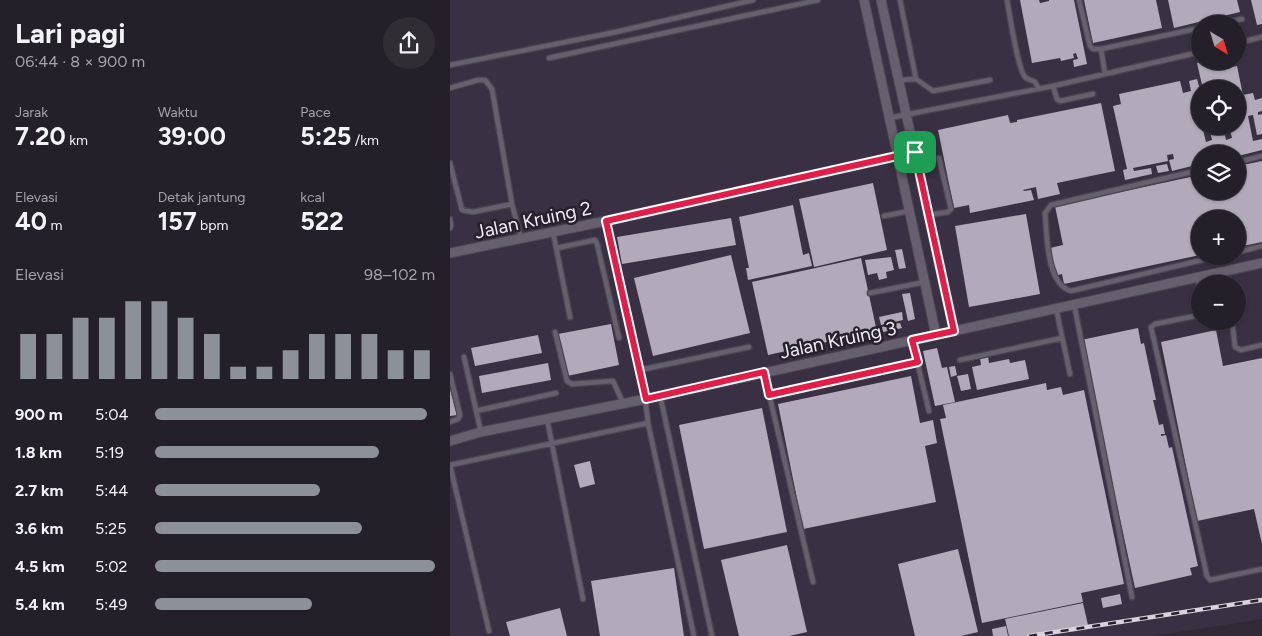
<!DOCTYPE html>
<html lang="id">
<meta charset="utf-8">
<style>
:root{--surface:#242029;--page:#302d35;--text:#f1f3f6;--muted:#a3a3a8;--line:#413e46;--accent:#8c9099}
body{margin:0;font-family:Figtree,sans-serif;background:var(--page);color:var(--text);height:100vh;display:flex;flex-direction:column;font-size:19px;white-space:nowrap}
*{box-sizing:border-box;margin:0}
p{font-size:16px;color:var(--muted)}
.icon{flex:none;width:28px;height:28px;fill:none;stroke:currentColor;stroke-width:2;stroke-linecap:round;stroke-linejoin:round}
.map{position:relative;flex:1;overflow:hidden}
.panel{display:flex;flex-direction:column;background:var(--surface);width:450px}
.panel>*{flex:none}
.needle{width:32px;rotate:142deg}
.fabs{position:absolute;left:741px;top:15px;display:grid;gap:10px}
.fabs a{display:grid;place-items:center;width:55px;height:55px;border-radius:50%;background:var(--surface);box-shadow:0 1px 4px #0004,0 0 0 1px var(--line);font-size:25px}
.pin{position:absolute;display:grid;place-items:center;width:42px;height:42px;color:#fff;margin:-21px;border-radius:10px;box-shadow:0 2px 8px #0006}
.round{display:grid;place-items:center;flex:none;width:52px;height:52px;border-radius:26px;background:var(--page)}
.head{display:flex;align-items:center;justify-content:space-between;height:85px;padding:0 15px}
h1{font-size:28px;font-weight:700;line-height:38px}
.stats{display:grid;grid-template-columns:repeat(3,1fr);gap:8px;height:85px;padding:5px 15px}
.stats div{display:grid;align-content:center}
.stats b{font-size:25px;font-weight:700}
.stats small{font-size:14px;font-weight:400}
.stats p{font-size:14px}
.chart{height:140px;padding:10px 15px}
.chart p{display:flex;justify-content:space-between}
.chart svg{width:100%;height:90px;margin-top:5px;stroke:var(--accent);stroke-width:6}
ul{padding:0 15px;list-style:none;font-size:16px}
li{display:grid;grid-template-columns:80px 60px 1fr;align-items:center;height:38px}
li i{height:12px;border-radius:6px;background:var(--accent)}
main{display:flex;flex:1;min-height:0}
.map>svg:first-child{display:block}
.built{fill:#3a3043;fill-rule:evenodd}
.building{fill:#b2aaba}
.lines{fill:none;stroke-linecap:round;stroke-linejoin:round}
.service-casing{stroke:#4b4651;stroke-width:7}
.minor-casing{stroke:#4b4651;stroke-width:11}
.service{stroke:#665f6e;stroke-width:4.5}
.minor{stroke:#665f6e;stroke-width:9}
.rail-casing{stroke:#d8d3dd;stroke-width:4.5}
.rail{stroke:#27202d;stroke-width:2.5;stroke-dasharray:8;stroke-linecap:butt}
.route-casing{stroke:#fff;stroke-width:10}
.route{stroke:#e11d48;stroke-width:6}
.labels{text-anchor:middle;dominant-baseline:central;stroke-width:5;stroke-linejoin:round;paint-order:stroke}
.street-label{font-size:19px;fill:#eeeaf3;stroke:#27202d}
</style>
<main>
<section class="panel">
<div class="head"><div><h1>Lari pagi</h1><p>06:44 · 8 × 900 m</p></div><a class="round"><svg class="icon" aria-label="share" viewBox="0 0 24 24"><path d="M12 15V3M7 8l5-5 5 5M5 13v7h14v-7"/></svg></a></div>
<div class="stats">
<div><p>Jarak</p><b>7.20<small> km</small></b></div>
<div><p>Waktu</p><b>39:00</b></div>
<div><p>Pace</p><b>5:25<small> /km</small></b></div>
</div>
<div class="stats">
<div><p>Elevasi</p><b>40<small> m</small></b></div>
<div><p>Detak jantung</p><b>157<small> bpm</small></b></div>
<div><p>kcal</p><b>522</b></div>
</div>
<div class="chart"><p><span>Elevasi</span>98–102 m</p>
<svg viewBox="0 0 160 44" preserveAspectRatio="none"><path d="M5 44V22M15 44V22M25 44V14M35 44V14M45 44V6M55 44V6M65 44V14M75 44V22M85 44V38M95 44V38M105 44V30M115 44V22M125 44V22M135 44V22M145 44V30M155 44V30"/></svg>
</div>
<ul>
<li><b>900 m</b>5:04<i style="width:97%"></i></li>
<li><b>1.8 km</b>5:19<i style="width:80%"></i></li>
<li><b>2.7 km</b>5:44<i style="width:59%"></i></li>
<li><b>3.6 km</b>5:25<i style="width:74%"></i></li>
<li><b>4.5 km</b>5:02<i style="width:100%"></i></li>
<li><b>5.4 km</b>5:49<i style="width:56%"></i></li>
</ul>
</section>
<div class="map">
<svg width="812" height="636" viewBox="0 0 812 636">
<rect width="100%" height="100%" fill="#302a37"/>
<path class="built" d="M0 0H812V619L703 636H0ZM750 24H788V61H750ZM750 89H788V126H750ZM750 154H788V191H750ZM750 219H788V256H750ZM750 284H788V321H750Z"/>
<path class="building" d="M570 0H589L590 3 599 1V0H624L637 64 624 67 623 60 628 59 626 53 623 54 624 58 611 61 610 58 582 63Z
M634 0H706L712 28 643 43Z
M718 0H787L790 12 724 28Z
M801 0H812V24L807 25Z
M756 61H766L768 70 787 66 793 95 803 93 805 100 812 98V111L808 112V115L812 114V134L807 135 803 115 798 116 803 141 812 139V150L788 156V154H750V164L722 171 719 160 724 159 723 154 717 155 718 161 683 168 684 171 701 168 702 174 675 180 673 170 677 169 663 106 671 104 669 94 730 81 733 93 741 91 739 81 747 79 750 90V126H752L756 142 762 140 759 126H773L776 140 782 138 779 126H788V89H770L768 80 762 81 763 89H753L747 63Z
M651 103 665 171 607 183 610 194 588 199 586 187 573 190 574 191 581 190 584 200 520 213 519 205 504 208 488 130 558 115 560 123 567 122V120Z
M812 161V242L788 247V219H750V255L614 284 612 274 605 276 600 248 613 245 605 206 750 175V191H788V166Z
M717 164 719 171 708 173 706 166Z
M423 183 437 250 364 267 349 199Z
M343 205 353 255 359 253 362 266 298 280 296 268H299L289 217Z
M576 214 590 294 519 307 505 226Z
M281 218 286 245 172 264 167 237Z
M452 249 456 268 449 269 445 250Z
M281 255 300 333 203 356 184 278Z
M441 257 444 270 436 272 437 278 429 280 427 273 418 275 415 260Z
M411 258 427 332 430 331 431 335 405 341 404 336 318 355 302 282Z
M460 293 465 319 458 321 452 294Z
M452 312 453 320 431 325 429 317Z
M450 323 452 328 444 330 443 324Z
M161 324 169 365 117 376 108 334Z
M442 325 443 330 433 332 432 327Z
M688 328 691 344 694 343 706 400H703L709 425 713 424 715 434H711V436L716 435 719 448 722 447 748 566 740 568 742 575 685 588 631 340Z
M766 330 773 366 812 358V544L804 509 747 521 711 342Z
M88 335 92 353 25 366 21 348Z
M487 348 492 368 497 367 505 402 485 406 473 351Z
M538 356 539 363 559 359 560 363 575 360 579 379 527 390 522 367 531 365 530 358Z
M98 363 101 380 32 393 29 376Z
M505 366 507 375 501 377 499 367Z
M518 374 521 389 511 391 507 376Z
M461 376 470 423 483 420 487 443 475 446 486 502 353 529 328 404Z
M596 383 597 390 611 387 613 395 634 390 674 584 631 593 633 602 532 623 490 419 496 418 493 405Z
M0 389 7 415 0 416Z
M312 408 337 532 254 549 229 425Z
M140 461 145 484 130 488 124 465Z
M337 545 357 632 339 636H289L271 560Z
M508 549 528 632 511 636H465L448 564Z
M224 568 234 636H150L141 581Z
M670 594 672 604 653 608 651 598Z
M633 603 638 625 585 636H559L555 619Z
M110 608 117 636H60L56 622Z
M556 626 558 636H543L542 629Z"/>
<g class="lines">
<g class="service-casing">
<path id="service" d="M450 0 466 79
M557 0C560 15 567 67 575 77 578 80 582 80 585 82L589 89
M629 0 640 46 643 49H651L655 74
M771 24 792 19
M788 43 812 37
M651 49 750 28
M99 58 368 0
M0 65 166 32 303 0
M449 80 466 79 483 91 540 80
M603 86 607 99 610 101 643 94
M0 88 28 80H35L42 89 62 204 71 239
M439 118 603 86 750 52
M788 162 812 156
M0 163 12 210 23 212 62 204
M750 170 601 205 595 213C597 235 596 284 621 291L769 256
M479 215 498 212 501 209 489 158
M434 216 459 211
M0 219 1 225 0 228
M156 221 194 387 198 423 244 636
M103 232 120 317
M107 248 145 240 147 244 169 338
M788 252 812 246
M747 277 750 289
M420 293 475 282
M624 304 682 597
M606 308 620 374
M750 315 705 324 701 327 757 576 760 580 812 569
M782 321 785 347 791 350 812 345
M105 332 117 381 122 384 163 381 173 403
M462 340 479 411
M14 357 31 432
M510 360 612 338
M190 370 299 347
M314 372 363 582
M0 374 10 415 8 419 0 422
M210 395 262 636
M319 395 468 363
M26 411 106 393
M97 419 133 599
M39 631 0 465 198 423"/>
</g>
<g class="minor-casing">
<path id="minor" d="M414 0 486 335
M431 0 504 331
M0 253 156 221 465 152
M0 441 31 432 196 399 812 263"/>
</g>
<use href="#service" class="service"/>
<use href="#minor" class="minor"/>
<g class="rail-casing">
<path id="rail" d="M579 636 812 600"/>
</g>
<use href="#rail" class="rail"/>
</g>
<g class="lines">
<g class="route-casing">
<path id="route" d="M465 152 504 331 462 340 468 362 319 395 314 372 196 399 156 221Z"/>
</g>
<use href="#route" class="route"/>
</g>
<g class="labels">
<g class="street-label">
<text transform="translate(83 220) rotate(-12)">Jalan Kruing 2</text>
<text transform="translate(388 340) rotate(-12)">Jalan Kruing 3</text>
</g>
</g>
</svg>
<div class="fabs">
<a><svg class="needle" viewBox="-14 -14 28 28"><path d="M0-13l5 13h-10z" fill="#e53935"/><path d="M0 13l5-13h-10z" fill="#a3a3a8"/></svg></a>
<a><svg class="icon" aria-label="locate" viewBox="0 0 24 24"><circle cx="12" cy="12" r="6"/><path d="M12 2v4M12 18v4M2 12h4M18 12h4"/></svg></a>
<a><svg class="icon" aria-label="layers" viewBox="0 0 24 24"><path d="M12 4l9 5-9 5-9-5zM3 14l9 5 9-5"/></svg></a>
<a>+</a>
<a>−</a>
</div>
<div class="pin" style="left:465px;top:152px;background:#1e9e55"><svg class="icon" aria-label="arrive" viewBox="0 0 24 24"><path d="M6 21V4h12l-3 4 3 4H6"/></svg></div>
</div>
</main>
